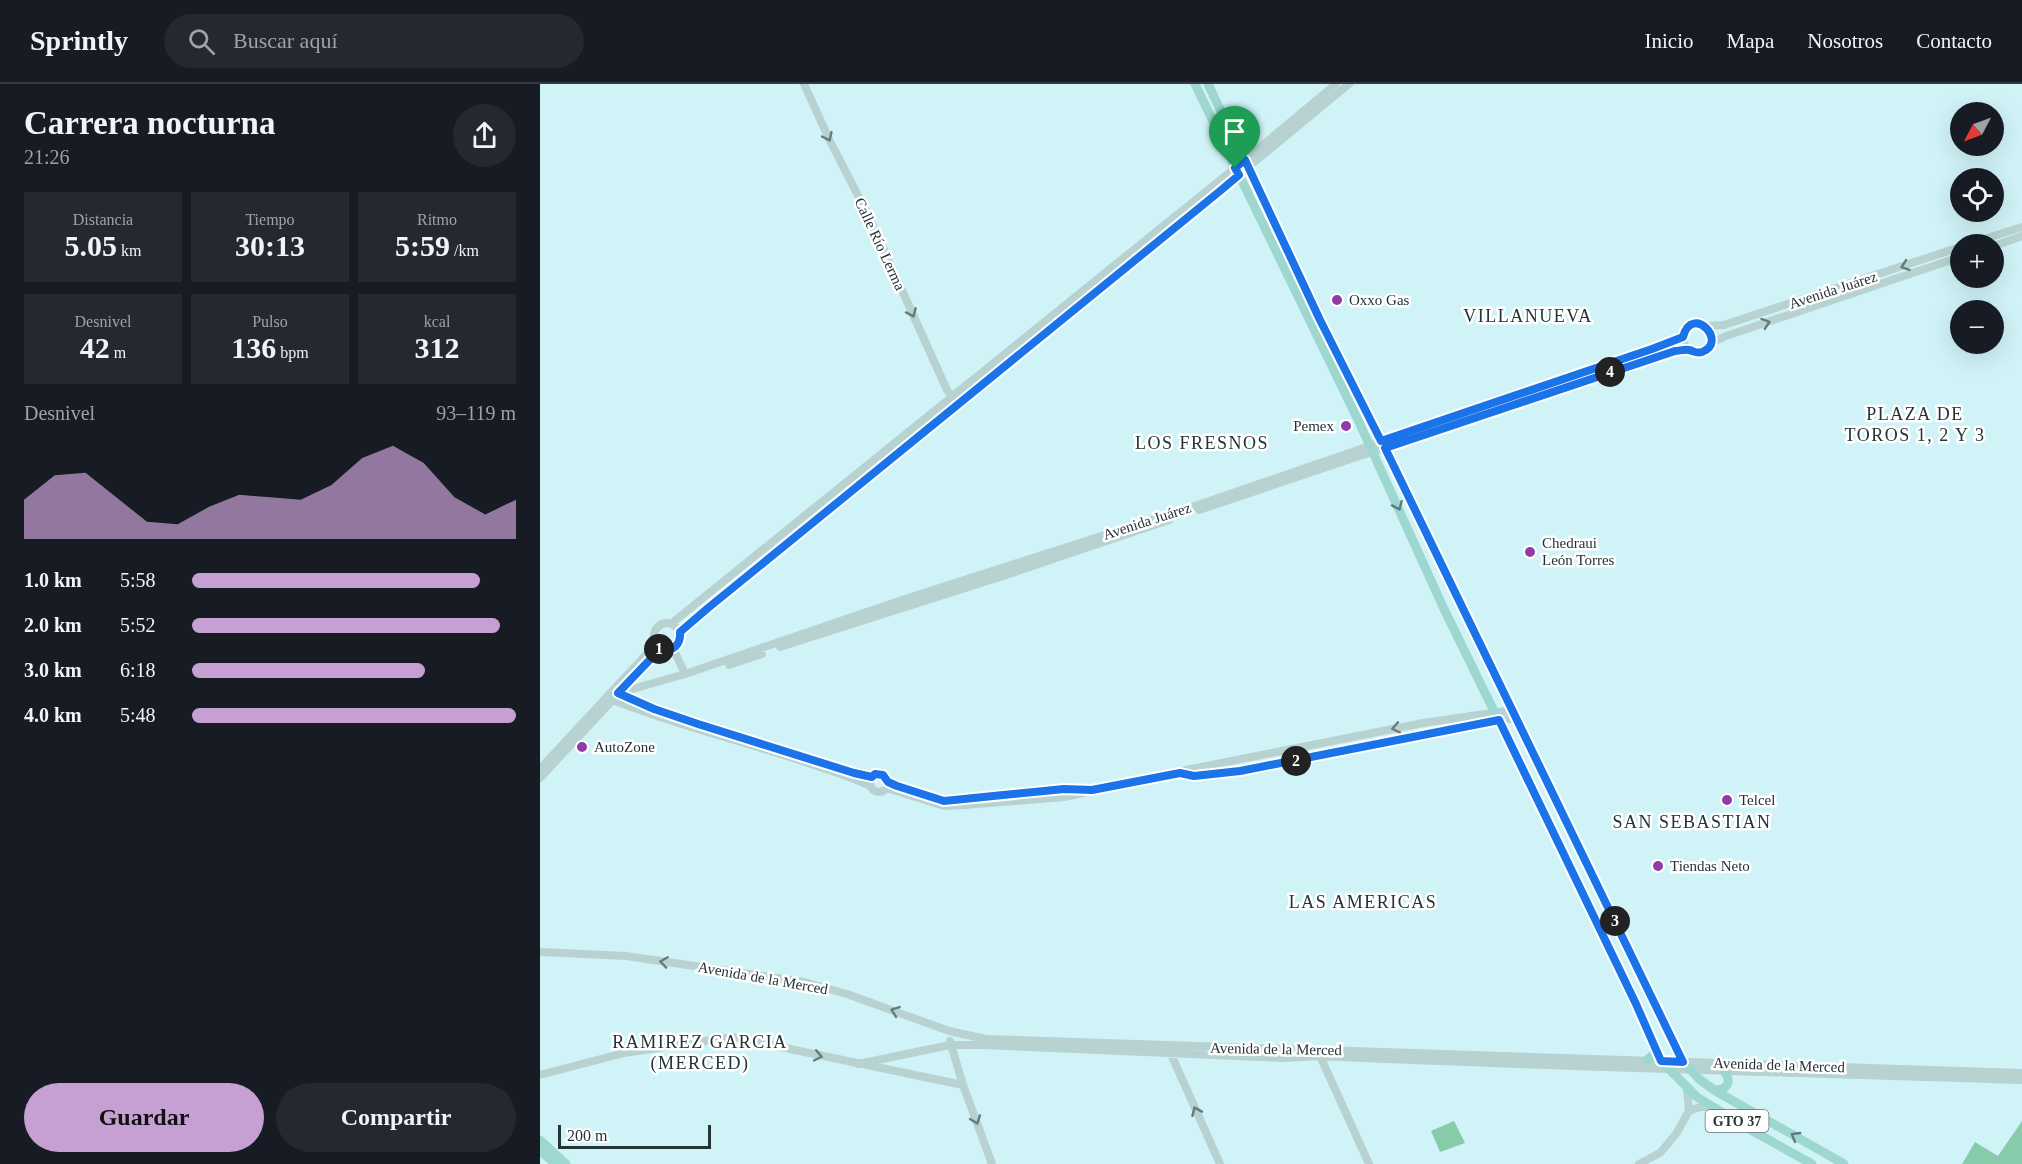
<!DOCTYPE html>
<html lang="es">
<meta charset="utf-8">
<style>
:root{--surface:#171b24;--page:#242831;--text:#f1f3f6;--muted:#9ea1a6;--line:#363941;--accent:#c6a0d3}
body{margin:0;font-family:"Times New Roman",serif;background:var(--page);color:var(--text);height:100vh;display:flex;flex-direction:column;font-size:22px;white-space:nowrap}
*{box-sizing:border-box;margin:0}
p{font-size:20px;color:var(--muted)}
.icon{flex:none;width:33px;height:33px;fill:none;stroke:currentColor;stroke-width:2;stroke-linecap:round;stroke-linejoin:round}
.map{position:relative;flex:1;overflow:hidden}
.side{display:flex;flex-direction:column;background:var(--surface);width:540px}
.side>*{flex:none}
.needle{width:39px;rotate:229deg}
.buttons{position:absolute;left:1410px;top:18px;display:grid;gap:12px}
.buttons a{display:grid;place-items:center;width:54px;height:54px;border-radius:50%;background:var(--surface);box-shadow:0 6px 24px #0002;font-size:30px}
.scale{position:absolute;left:18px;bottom:15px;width:153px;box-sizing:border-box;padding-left:6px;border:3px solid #253335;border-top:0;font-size:16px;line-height:21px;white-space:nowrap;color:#253335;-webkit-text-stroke:4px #fff;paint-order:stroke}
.pin{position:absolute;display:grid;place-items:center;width:51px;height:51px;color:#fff;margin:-62px -26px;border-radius:50% 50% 50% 0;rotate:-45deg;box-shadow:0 0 6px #0007}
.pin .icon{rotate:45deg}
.km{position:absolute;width:30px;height:30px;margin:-15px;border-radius:50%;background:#222;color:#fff;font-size:16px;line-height:30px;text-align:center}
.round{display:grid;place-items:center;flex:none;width:63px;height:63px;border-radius:32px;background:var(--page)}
.headline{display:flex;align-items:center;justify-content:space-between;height:102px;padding:0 24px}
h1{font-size:33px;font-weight:700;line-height:45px}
.figures{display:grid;grid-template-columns:repeat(3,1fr);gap:9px;height:102px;padding:6px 24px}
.figures div{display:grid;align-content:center;border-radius:0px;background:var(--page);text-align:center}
.figures b{font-size:30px;font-weight:700}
.figures small{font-size:16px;font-weight:400}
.figures p{font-size:16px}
.chart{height:168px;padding:12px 24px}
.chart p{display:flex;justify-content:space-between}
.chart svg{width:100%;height:108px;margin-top:6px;fill:var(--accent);opacity:.7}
.action{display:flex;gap:12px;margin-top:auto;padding:12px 24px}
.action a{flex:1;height:69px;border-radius:36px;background:var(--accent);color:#111;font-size:24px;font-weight:700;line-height:69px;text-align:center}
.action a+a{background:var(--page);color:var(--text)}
ul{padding:0 24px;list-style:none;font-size:20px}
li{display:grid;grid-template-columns:96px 72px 1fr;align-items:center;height:45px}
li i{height:15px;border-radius:8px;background:var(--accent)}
header{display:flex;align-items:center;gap:36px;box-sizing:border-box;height:84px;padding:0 30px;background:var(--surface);border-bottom:2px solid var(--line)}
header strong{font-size:28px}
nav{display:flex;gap:33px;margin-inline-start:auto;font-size:21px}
.search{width:420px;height:54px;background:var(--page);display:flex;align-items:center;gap:15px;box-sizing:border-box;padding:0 21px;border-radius:33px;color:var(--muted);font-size:22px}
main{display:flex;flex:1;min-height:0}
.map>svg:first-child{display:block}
.green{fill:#87cbab}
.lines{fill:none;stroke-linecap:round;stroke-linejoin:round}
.secondary{stroke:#b7d2d0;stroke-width:8}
.primary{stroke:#9ed7d0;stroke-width:9}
.oneway{stroke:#677b7b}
.oneway2{stroke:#5b7d7b}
.route-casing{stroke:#fff;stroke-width:12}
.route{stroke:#1a73e8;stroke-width:8}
.poi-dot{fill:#913ba8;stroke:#fff;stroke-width:2}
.labels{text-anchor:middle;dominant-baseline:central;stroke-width:5;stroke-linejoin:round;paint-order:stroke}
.shield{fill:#fff;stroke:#667072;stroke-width:1.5}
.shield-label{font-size:14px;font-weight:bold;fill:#253335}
.street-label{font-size:15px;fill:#253335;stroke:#fff}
.poi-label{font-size:15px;fill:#253335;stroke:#fff;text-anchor:start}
.quarter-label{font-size:18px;letter-spacing:1.5px;fill:#253335;stroke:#fff}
</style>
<header>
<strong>Sprintly</strong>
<div class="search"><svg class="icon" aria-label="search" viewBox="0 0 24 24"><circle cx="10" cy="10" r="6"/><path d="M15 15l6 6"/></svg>Buscar aquí</div>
<nav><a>Inicio</a><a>Mapa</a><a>Nosotros</a><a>Contacto</a></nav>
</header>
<main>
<section class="side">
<div class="headline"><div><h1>Carrera nocturna</h1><p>21:26</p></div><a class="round"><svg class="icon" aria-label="share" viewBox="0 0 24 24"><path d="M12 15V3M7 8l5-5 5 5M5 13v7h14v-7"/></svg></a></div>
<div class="figures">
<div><p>Distancia</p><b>5.05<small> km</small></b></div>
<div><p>Tiempo</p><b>30:13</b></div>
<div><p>Ritmo</p><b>5:59<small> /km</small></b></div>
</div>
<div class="figures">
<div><p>Desnivel</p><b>42<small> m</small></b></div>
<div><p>Pulso</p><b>136<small> bpm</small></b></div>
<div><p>kcal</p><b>312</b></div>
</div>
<div class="chart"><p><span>Desnivel</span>93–119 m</p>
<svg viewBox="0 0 160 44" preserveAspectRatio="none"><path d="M0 44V28L10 18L20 17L30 27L40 37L50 38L60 31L70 26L80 27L90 28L100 22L110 11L120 6L130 13L140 27L150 34L160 28V44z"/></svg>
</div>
<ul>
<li><b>1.0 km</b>5:58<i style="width:89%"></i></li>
<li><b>2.0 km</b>5:52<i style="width:95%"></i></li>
<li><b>3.0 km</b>6:18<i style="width:72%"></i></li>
<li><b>4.0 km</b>5:48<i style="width:100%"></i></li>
</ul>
<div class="action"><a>Guardar</a><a>Compartir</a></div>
</section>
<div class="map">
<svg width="1482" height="1080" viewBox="0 0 1482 1080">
<rect width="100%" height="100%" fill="#d0f3f8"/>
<path class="green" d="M914 1037 925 1059 900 1068 891 1047Z
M1482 1037V1080H1422L1435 1058 1458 1072Z"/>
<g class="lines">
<path class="secondary" d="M264 0 290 57 328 131 407 306 415 316
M1428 160 1482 143
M1454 162 1482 152
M1143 254a14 14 0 1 1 28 0a14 14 0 1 1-28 0Z
M1165 242 1184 241 1420 163
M1171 259 1186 252 1420 173
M659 426 1057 292 1135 267 1148 266
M114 552a13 13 0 1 1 26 0a13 13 0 1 1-26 0Z
M132 539 700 80 796 0
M140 548 314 403 583 186 809 0
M240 563 460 493 629 436
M133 564 145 590
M189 581 222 570
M77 608 85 613 148 636
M68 612 145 590 362 516 649 424 1112 265 1143 253
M68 612 73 616C133 640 195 655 256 675 281 684 307 690 330 702
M0 685 116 560
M306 686 332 693
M640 689C664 697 714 685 739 680 818 665 897 645 976 634
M330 699a9 9 0 1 1 18 0a9 9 0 1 1-18 0Z
M0 694 121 564
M347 704 404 722 425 721 524 713 640 689 646 686 883 639 973 626
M400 715 404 717 524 705 545 706
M0 868 86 872 264 898 307 910 409 947 446 955 1482 989
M410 957 423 1001 452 1080
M630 968 680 1080
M780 972 829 1080
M318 980 410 961H443L744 974 780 972C1014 983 1248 988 1482 996
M0 991 84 969 193 953 423 1001
M1149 1027 1160 1023H1173
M1099 1080 1120 1069 1136 1050 1149 1027 1147 1004"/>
<path class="primary" d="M655 0 819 338 904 525 1070 864 1121 977 1157 1013 1211 1046 1272 1080
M668 0C823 327 986 651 1143 978L1159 995 1174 1006 1304 1080
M1107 976 1113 971 1116 962
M1174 1006C1188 1006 1192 998 1184 987
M0 1056 26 1080
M0 1066 15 1080"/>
</g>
<defs><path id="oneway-chevron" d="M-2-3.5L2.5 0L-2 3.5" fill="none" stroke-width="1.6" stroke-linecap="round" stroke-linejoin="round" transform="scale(1.5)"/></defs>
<g class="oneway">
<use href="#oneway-chevron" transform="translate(288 53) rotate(65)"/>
<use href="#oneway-chevron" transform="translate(1365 182) rotate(161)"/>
<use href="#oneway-chevron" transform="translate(372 229) rotate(66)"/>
<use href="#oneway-chevron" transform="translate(1226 239) rotate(-18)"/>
<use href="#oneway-chevron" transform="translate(856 644) rotate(169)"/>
<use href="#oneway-chevron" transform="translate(124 878) rotate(-172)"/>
<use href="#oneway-chevron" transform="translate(355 927) rotate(-160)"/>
<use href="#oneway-chevron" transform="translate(278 972) rotate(12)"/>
<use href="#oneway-chevron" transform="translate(656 1027) rotate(-114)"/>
<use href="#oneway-chevron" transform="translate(436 1036) rotate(70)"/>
</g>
<g class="oneway2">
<use href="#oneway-chevron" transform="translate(858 422) rotate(66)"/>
<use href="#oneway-chevron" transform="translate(1255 1052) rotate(-150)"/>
</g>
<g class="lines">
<g class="route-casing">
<path id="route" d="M705 76 780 236 841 357 1112 265 1143 253C1152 219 1189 258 1162 268 1156 270 1154 267 1149 266 1145 265 1139 267 1135 267L845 364 1143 978 1121 977 1096 920 959 636 700 687 654 692 640 689 552 706 524 705 404 717 357 702 348 698 343 691 335 690 332 693 314 689 158 640 114 625 78 609 121 564C133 568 141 561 140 548L168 524 680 107 699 91 695 84Z"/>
</g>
<use href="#route" class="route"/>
</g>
<g class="poi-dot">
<circle cx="797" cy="216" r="6"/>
<circle cx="806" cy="342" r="6"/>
<circle cx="990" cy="468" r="6"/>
<circle cx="42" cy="663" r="6"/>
<circle cx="1187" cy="716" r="6"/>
<circle cx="1118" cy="782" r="6"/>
</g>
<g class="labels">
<rect class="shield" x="1165.5" y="1026" width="63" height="22" rx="4.5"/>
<g class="shield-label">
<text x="1197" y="1037">GTO 37</text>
</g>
<g class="street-label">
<text transform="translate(340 160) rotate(65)">Calle Río Lerma</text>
<text transform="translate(1293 206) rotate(-18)">Avenida Juárez</text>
<text transform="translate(607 437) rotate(-18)">Avenida Juárez</text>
<text transform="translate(223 894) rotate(10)">Avenida de la Merced</text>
<text transform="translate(736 965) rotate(1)">Avenida de la Merced</text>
<text transform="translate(1239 981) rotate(2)">Avenida de la Merced</text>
</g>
<g class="poi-label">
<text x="809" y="216">Oxxo Gas</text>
<text x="794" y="342" text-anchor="end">Pemex</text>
<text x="1002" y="459">Chedraui<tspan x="1002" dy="17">León Torres</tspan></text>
<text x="54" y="663">AutoZone</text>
<text x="1199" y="716">Telcel</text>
<text x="1130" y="782">Tiendas Neto</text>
</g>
<g class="quarter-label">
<text x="988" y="232">VILLANUEVA</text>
<text x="1375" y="330">PLAZA DE<tspan x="1375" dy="21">TOROS 1, 2 Y 3</tspan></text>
<text x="662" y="359">LOS FRESNOS</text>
<text x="1152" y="738">SAN SEBASTIAN</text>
<text x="823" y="818">LAS AMERICAS</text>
<text x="160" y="958">RAMIREZ GARCIA<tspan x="160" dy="21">(MERCED)</tspan></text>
</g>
</g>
</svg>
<div class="buttons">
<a><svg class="needle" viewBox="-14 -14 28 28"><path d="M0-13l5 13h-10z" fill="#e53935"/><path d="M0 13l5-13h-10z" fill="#9ea1a6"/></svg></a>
<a><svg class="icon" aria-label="locate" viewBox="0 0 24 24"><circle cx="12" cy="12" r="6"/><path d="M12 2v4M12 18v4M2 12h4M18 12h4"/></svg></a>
<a>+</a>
<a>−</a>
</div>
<div class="scale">200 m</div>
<div class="pin" style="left:695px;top:84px;background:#1e9e55"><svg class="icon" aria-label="arrive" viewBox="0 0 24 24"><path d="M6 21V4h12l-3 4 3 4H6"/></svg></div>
<b class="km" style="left:119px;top:565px">1</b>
<b class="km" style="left:756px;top:677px">2</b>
<b class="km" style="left:1075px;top:837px">3</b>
<b class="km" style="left:1070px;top:288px">4</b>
</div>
</main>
